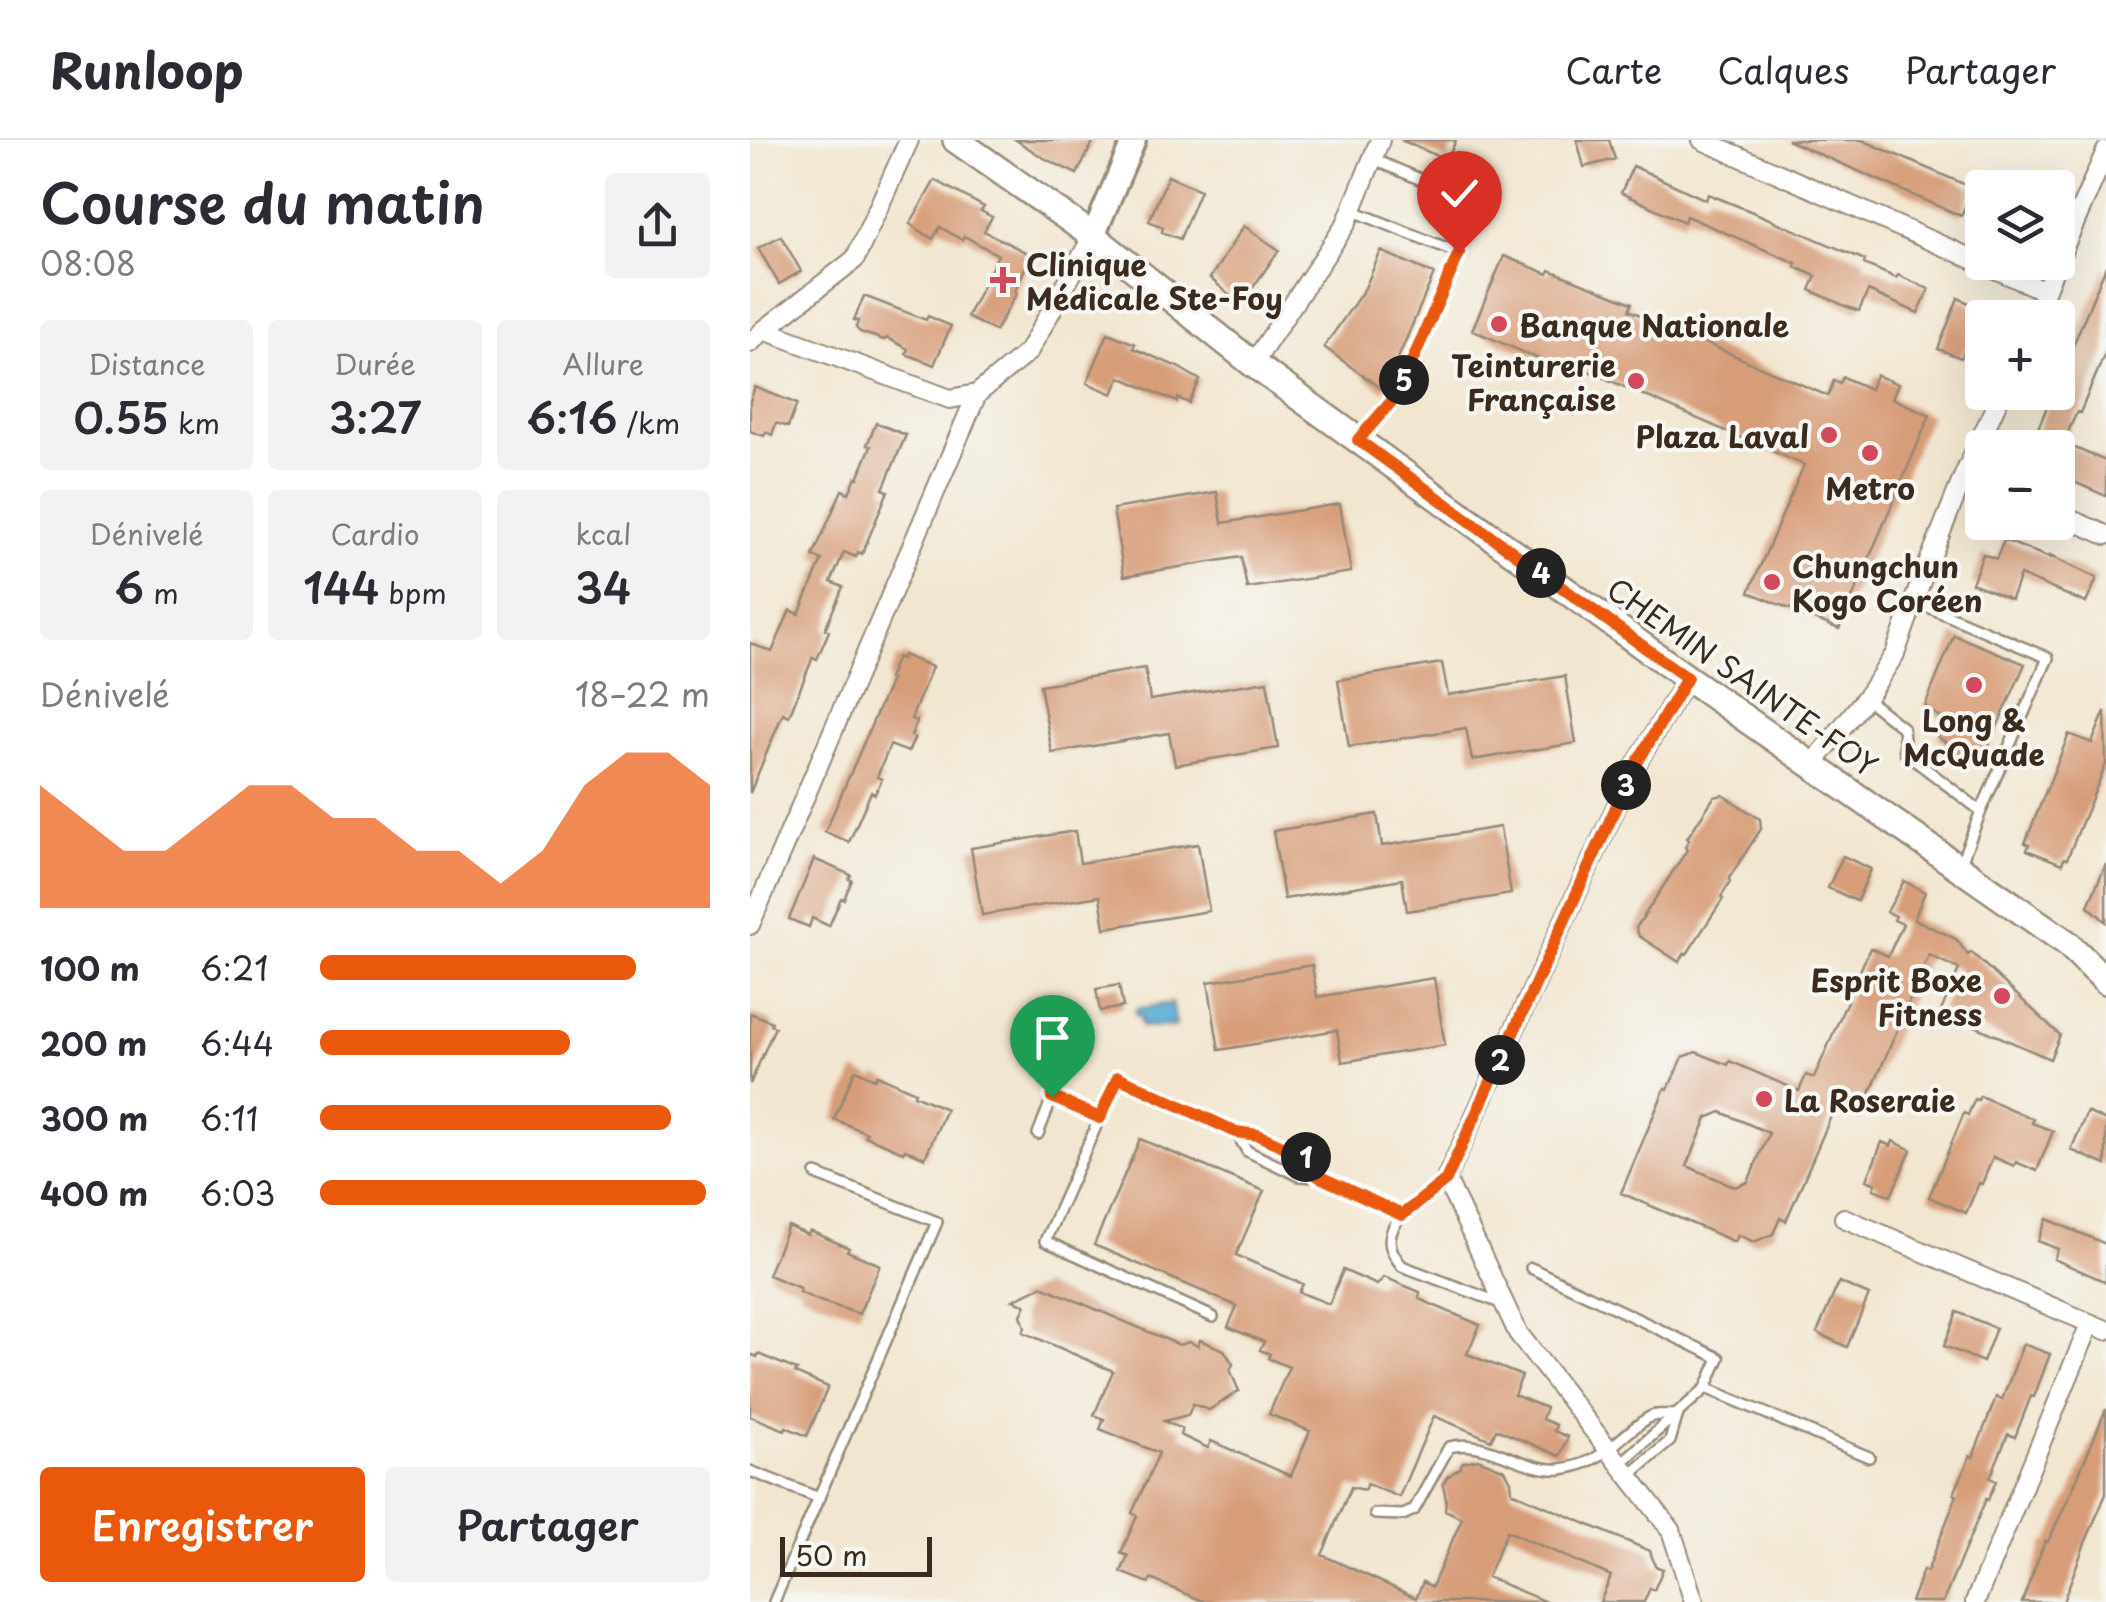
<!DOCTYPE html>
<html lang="fr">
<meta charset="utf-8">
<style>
:root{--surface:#fff;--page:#f2f2f3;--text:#2b2b33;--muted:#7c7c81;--line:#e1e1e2;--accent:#ea580c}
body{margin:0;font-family:"Playpen Sans",sans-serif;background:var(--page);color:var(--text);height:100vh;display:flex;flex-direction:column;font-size:38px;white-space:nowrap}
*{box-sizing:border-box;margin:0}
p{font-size:32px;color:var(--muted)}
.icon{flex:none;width:55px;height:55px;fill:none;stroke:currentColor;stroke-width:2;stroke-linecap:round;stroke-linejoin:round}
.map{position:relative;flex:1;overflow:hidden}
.panel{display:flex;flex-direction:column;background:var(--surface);width:750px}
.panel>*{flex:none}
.controls{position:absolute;left:1215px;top:30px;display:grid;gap:20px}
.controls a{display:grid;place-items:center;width:110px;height:110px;border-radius:10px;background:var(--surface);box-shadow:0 10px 40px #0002;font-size:50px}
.scale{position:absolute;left:30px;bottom:25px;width:152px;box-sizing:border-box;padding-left:10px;border:5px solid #3b2a1e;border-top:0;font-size:28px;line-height:35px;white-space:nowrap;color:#3b2a1e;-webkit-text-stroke:8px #f6f6f2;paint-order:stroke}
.pin{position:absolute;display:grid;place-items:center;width:85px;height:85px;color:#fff;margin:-102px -42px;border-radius:50% 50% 50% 0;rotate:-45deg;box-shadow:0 0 10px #0007}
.pin .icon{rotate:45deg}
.km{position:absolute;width:50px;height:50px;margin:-25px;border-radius:50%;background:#222;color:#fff;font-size:28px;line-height:50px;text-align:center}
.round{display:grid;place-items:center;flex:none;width:105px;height:105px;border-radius:10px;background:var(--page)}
.headline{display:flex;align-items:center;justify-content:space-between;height:170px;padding:0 40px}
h1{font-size:55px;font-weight:600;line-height:75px}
.metrics{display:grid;grid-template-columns:repeat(3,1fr);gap:15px;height:170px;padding:10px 40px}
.metrics div{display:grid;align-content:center;border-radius:10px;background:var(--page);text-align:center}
.metrics b{font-size:42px;font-weight:600}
.metrics small{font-size:28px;font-weight:400}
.metrics p{font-size:28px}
.chart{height:280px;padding:20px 40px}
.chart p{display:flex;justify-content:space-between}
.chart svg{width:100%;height:180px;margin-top:10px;fill:var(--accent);opacity:.7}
.button{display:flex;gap:20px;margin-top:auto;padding:20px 40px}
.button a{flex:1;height:115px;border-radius:10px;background:var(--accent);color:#fff;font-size:40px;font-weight:600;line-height:115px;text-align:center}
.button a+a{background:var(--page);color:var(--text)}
ul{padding:0 40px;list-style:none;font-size:32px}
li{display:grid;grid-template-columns:160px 120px 1fr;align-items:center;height:75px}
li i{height:25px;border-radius:12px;background:var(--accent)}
header{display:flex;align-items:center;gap:60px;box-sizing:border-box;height:140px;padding:0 50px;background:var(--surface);border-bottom:2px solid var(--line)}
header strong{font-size:48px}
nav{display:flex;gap:55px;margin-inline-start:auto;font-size:35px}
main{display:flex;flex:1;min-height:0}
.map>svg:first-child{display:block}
.water{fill:#54abd1;stroke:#486a78;stroke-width:2.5}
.building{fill:#d79c78;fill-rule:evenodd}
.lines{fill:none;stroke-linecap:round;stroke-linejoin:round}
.service-casing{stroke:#968877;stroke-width:14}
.minor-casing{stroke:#968877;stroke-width:22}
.tertiary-casing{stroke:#968877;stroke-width:28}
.secondary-casing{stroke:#968877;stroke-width:30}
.service{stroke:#fff;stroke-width:9}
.minor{stroke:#fff;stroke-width:18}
.tertiary{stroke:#fff;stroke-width:22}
.secondary{stroke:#fff;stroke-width:25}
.route-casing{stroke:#fff;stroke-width:20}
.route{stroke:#ea580c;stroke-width:12}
.poi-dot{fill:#d1495b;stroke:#f6f6f2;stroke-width:4}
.labels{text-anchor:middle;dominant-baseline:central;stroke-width:8;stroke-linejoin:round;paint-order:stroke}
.poi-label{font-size:30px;font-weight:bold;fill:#3b2a1e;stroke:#f6f6f2;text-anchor:start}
.street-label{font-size:30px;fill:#3b2a1e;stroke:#f6f6f2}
</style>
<header>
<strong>Runloop</strong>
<nav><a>Carte</a><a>Calques</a><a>Partager</a></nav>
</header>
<main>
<section class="panel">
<div class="headline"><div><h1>Course du matin</h1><p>08:08</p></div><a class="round"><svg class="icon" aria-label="share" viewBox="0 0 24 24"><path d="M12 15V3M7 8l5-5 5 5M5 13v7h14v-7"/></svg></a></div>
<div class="metrics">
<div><p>Distance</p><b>0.55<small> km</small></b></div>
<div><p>Durée</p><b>3:27</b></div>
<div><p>Allure</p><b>6:16<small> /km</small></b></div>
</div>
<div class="metrics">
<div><p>Dénivelé</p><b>6<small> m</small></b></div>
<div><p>Cardio</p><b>144<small> bpm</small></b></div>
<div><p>kcal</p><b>34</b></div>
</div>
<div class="chart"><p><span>Dénivelé</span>18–22 m</p>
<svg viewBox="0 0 160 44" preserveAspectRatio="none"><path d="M0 44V14L10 22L20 30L30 30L40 22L50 14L60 14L70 22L80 22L90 30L100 30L110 38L120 30L130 14L140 6L150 6L160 14V44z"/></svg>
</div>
<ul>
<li><b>100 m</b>6:21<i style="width:81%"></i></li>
<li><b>200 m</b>6:44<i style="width:64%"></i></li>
<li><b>300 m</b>6:11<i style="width:90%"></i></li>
<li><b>400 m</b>6:03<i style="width:99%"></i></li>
</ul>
<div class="button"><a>Enregistrer</a><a>Partager</a></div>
</section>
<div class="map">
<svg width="1356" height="1462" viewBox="0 0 1356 1462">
<rect width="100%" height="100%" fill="#f6f6f2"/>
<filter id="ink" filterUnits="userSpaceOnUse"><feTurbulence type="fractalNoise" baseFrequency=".01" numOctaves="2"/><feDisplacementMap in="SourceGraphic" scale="20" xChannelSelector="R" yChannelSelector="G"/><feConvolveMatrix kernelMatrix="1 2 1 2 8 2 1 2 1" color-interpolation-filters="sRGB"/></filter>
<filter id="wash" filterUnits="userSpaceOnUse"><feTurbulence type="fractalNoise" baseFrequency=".0048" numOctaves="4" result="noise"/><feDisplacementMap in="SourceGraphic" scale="40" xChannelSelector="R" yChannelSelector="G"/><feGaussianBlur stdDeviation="2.25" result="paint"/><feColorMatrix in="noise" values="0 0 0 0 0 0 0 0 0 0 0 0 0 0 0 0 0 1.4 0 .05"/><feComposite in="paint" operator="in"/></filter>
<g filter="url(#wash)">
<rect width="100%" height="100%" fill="#f2e6d0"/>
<path class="water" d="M422 863 426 886C414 888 404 885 392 887L390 876 386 875V869Z"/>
<g id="blocks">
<path class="building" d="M266 0H344L327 34 292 17Z
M651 0H706L697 20Z
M827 0H859L865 19 834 27Z
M1037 0H1112L1223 48 1211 76Z
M883 26 956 60 958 54 1010 75 1115 120 1114 124 1146 138 1148 135 1179 149 1168 173 1118 151 1109 171 1095 166 1060 150 1066 136 1045 127 1046 123 936 76 934 82 871 53Z
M418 36 450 50 430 99 412 92 413 87 399 81Z
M185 40 234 67 231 71 242 77 234 91 281 115 265 151 267 153 245 191 217 177 248 115 214 96 212 100 190 87 183 99 160 84Z
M494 86 529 110 491 165 460 138Z
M31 96 51 131 29 144 8 108Z
M631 111 684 134 634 251 574 207 615 148Z
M754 116 798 134 800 130 882 163 879 170 1078 256 1084 240 1090 243 1093 237 1120 249 1126 235 1148 244 1142 258 1180 275 1089 489 999 452 1054 325 836 230 833 238 722 190Z
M1356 126V211L1330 273 1327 272 1313 303 1356 321V356L1308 335V308H1280L1303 252H1308V242Z
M114 156 176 180 178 176 201 186 184 225 156 214 158 209 137 198 134 200 110 192 106 188 108 181 104 180Z
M1208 158 1234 170 1219 207 1217 206 1211 218 1188 209Z
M358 193 385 204 383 208 428 227 450 240 439 263 428 258 427 262 370 237 363 254 337 243Z
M5 247 47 264 38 287 26 283 22 295 16 292 14 296 0 291V261Z
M126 283 156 295 133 349 138 351 112 414 108 412 106 417 94 412 81 442 93 447 75 489 79 491 67 519 63 517 39 576 33 573 0 653V503L22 512 40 470 49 474 72 420 63 416 92 350 99 353 106 337 108 338 121 306 117 305Z
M467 352 472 383 590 364 601 432 497 448 491 417 374 436 363 369Z
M1254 400 1300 418V416L1347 438 1336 463 1270 435 1261 459 1222 443 1233 414 1246 419Z
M1204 495 1275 524 1237 610 1227 625 1214 615 1212 619 1199 610 1201 606 1188 597 1198 583 1175 566Z
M153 515 182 527 161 579 167 581 161 596 165 597 158 612 140 605 127 637 132 639 125 654 121 652 99 702 75 692 141 540 138 539 147 517 152 519Z
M692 523 698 555 815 536 826 603 722 620 716 588 599 607 588 540Z
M395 528 400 560 517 541 528 608 425 625 419 593 302 613 290 545Z
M1355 571 1356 624 1317 719 1314 718 1312 724 1277 710 1279 705 1275 703 1319 594 1342 603Z
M973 655 1010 679 1011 689 979 738 980 742 971 757 973 759 937 814 935 813 929 822 889 796 886 788 937 710 935 707 939 700 937 698 949 680 964 657Z
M627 674 632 706 750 687 761 754 657 771 652 739 534 759 523 691Z
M325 691 330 723 448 704 459 771 355 788 350 756 232 775 221 708Z
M1093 716 1121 729 1107 761 1078 748Z
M64 719 101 735 99 739 102 740 94 759 91 758 79 786 62 778 59 787 39 779Z
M1356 724V782L1338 766Z
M1154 741 1175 752 1164 779 1206 799 1218 815 1221 812 1310 895 1300 919 1191 871 1209 829 1179 815 1110 977 1085 967 1036 1081 1030 1078 1023 1094 1004 1102 988 1095 985 1102 871 1053 915 948 918 949 933 917 946 912 978 925 980 921 1049 951 1056 935 1064 938 1120 808 1138 816 1153 784 1144 780 1146 776 1137 772ZM971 972 1019 993 998 1042 985 1047 937 1026 957 978Z
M562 825 567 857 684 838 695 905 592 922 587 890 469 910 458 842Z
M369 845 373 867 350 871 346 849Z
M0 873 22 882 21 885 25 887 0 944Z
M105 930 125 939 127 935 165 952 164 955 196 969 175 1018 155 1009 153 1012 139 1006 115 996 117 993 84 979Z
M1230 956 1283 979 1282 983 1303 991 1287 1031 1266 1022 1264 1026 1243 1017 1232 1044 1229 1043 1216 1073 1179 1057 1214 973 1218 975 1225 959 1228 960Z
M1337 972 1356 981V1025L1321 1010Z
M390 999 514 1051 486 1115 553 1144 549 1152 579 1164 593 1130 627 1145 634 1137 670 1152 669 1159 730 1185 717 1214 772 1236 764 1255 796 1268 792 1279 806 1285 804 1291 818 1297 810 1316 746 1289 741 1300 684 1276 649 1357 617 1344 614 1350 601 1347 572 1415 666 1458 673 1442 682 1447 712 1378 695 1370 696 1359 693 1345 697 1337 710 1328 713 1322 728 1319 755 1330 761 1341 762 1352 900 1411 905 1426 913 1429 904 1450 900 1448 894 1462H850L861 1436 757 1391 737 1437 796 1462H455L401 1439 399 1443 371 1432 378 1416 371 1413 387 1376 382 1373 409 1313 350 1289 354 1279 344 1275 363 1231 273 1192 275 1187 271 1175 276 1165 263 1160 292 1146 429 1205 439 1202 448 1206 450 1200 474 1210 483 1224 480 1230 489 1251 459 1270 443 1264 438 1275 414 1281 432 1289 430 1295 458 1308 461 1301 541 1336 560 1291 519 1274 539 1227 518 1218 520 1214 510 1210 514 1202 478 1187 487 1166 344 1105Z
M1143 1001 1161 1010 1141 1056 1124 1049 1126 1044 1117 1040 1132 1002 1141 1006Z
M1297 1079 1356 1104V1142L1304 1119 1308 1109 1288 1101Z
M38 1086 58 1095 60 1091 72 1096 99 1108 97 1111 130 1125 109 1174 67 1160 49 1152 50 1148 18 1135Z
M1089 1142 1119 1155 1097 1207 1067 1193Z
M1207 1172 1246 1188 1233 1222 1194 1206Z
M1273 1204 1300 1214 1284 1257 1281 1256 1265 1297 1258 1294 1240 1338 1246 1341 1238 1360 1236 1359 1193 1462H1161L1173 1430 1177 1432 1207 1355 1204 1354 1220 1316 1223 1317 1246 1257 1252 1260Z
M0 1214 7 1217 8 1214 47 1230 45 1233 78 1247 57 1296 36 1287 35 1290 0 1276Z
M1356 1269V1354L1335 1403 1313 1462H1272L1295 1401 1298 1402 1323 1348Z"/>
</g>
</g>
<g filter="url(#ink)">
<use href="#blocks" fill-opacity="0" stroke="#968877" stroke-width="2.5"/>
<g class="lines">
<g class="service-casing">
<path id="service" d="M623 19 739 69
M601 70 709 113 647 254 610 297
M1164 461 1298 518 1231 671
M1115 558 1153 588 1155 613 1231 671 1210 725
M302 957 350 978
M486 992 497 1011 549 1036 568 1037
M288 994 319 914
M652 1075C636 1094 636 1107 652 1126L753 1164
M781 1128 969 1218 956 1248 870 1324
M463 1177 295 1101 368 937 486 992 508 995 555 1016 568 1037 652 1075 696 1039
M956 1248 1119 1317
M0 1331 69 1358
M879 1336 920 1301 927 1277
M625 1374 653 1375 664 1370 699 1307C736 1297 773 1332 811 1329 854 1324 867 1297 898 1278 906 1273 918 1275 928 1275
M24 1462 187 1082 66 1034"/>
</g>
<g class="minor-casing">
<path id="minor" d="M952 0 1295 151
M1308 121 1356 11
M1284 178 1307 122
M14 190 200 259 227 254
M0 203 14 190 105 119 159 0
M503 224 596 84 630 0
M1308 374 1356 395
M937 538 884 628 696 1039 768 1193 921 1390 944 1462
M1062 625 1121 551 1145 514 1170 444 1214 335 1252 252
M0 785 227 254 278 212 343 96
M1094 1078 1356 1190
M1225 1462 1340 1184"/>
</g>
<g class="tertiary-casing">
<path id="tertiary" d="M343 96 384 0"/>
</g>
<g class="secondary-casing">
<path id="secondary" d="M206 0 343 96 503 224 937 538 1317 803 1356 841"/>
</g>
<use href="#service" class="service"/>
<use href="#minor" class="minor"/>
<use href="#tertiary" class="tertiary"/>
<use href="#secondary" class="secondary"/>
</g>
</g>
<g class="lines" filter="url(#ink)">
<g class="route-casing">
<path id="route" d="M302 957 350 978 368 937 486 992 508 995 555 1016 568 1036 652 1075 696 1040 884 628 937 538 608 300 648 254 709 113"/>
</g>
<use href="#route" class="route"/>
</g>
<g class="poi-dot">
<path d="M248 125h10v10h10v10h-10v10h-10v-10h-10v-10h10z"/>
<circle cx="749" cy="184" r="10"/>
<circle cx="886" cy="241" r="10"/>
<circle cx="1079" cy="295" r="10"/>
<circle cx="1120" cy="313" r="10"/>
<circle cx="1022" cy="442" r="10"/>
<circle cx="1224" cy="545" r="10"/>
<circle cx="1252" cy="856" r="10"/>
<circle cx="1014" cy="959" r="10"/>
</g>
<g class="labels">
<g class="poi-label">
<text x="276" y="123">Clinique<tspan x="276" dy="34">Médicale Ste-Foy</tspan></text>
<text x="769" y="184">Banque Nationale</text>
<text x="866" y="224" text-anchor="end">Teinturerie<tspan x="866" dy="34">Française</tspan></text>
<text x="1059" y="295" text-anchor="end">Plaza Laval</text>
<text x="1120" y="347" text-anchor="middle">Metro</text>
<text x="1042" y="425">Chungchun<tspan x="1042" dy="34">Kogo Coréen</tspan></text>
<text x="1224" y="579" text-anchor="middle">Long &amp;<tspan x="1224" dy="34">McQuade</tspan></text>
<text x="1232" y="839" text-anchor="end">Esprit Boxe<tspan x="1232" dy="34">Fitness</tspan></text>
<text x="1034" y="959">La Roseraie</text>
</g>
<g class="street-label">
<text transform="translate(993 536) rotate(35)">CHEMIN SAINTE-FOY</text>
</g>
</g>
</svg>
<div class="controls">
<a><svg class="icon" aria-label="layers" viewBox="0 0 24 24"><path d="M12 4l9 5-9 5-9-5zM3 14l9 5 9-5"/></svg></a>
<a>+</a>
<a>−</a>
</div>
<div class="scale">50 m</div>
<div class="pin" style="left:302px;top:957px;background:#1e9e55"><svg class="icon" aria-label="arrive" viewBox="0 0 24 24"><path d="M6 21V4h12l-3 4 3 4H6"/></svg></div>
<div class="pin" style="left:709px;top:113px;background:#d93025"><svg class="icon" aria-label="check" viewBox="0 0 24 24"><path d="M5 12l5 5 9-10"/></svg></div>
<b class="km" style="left:556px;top:1017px">1</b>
<b class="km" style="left:750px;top:920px">2</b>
<b class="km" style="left:876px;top:645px">3</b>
<b class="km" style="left:791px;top:433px">4</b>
<b class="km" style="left:654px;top:240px">5</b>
</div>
</main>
